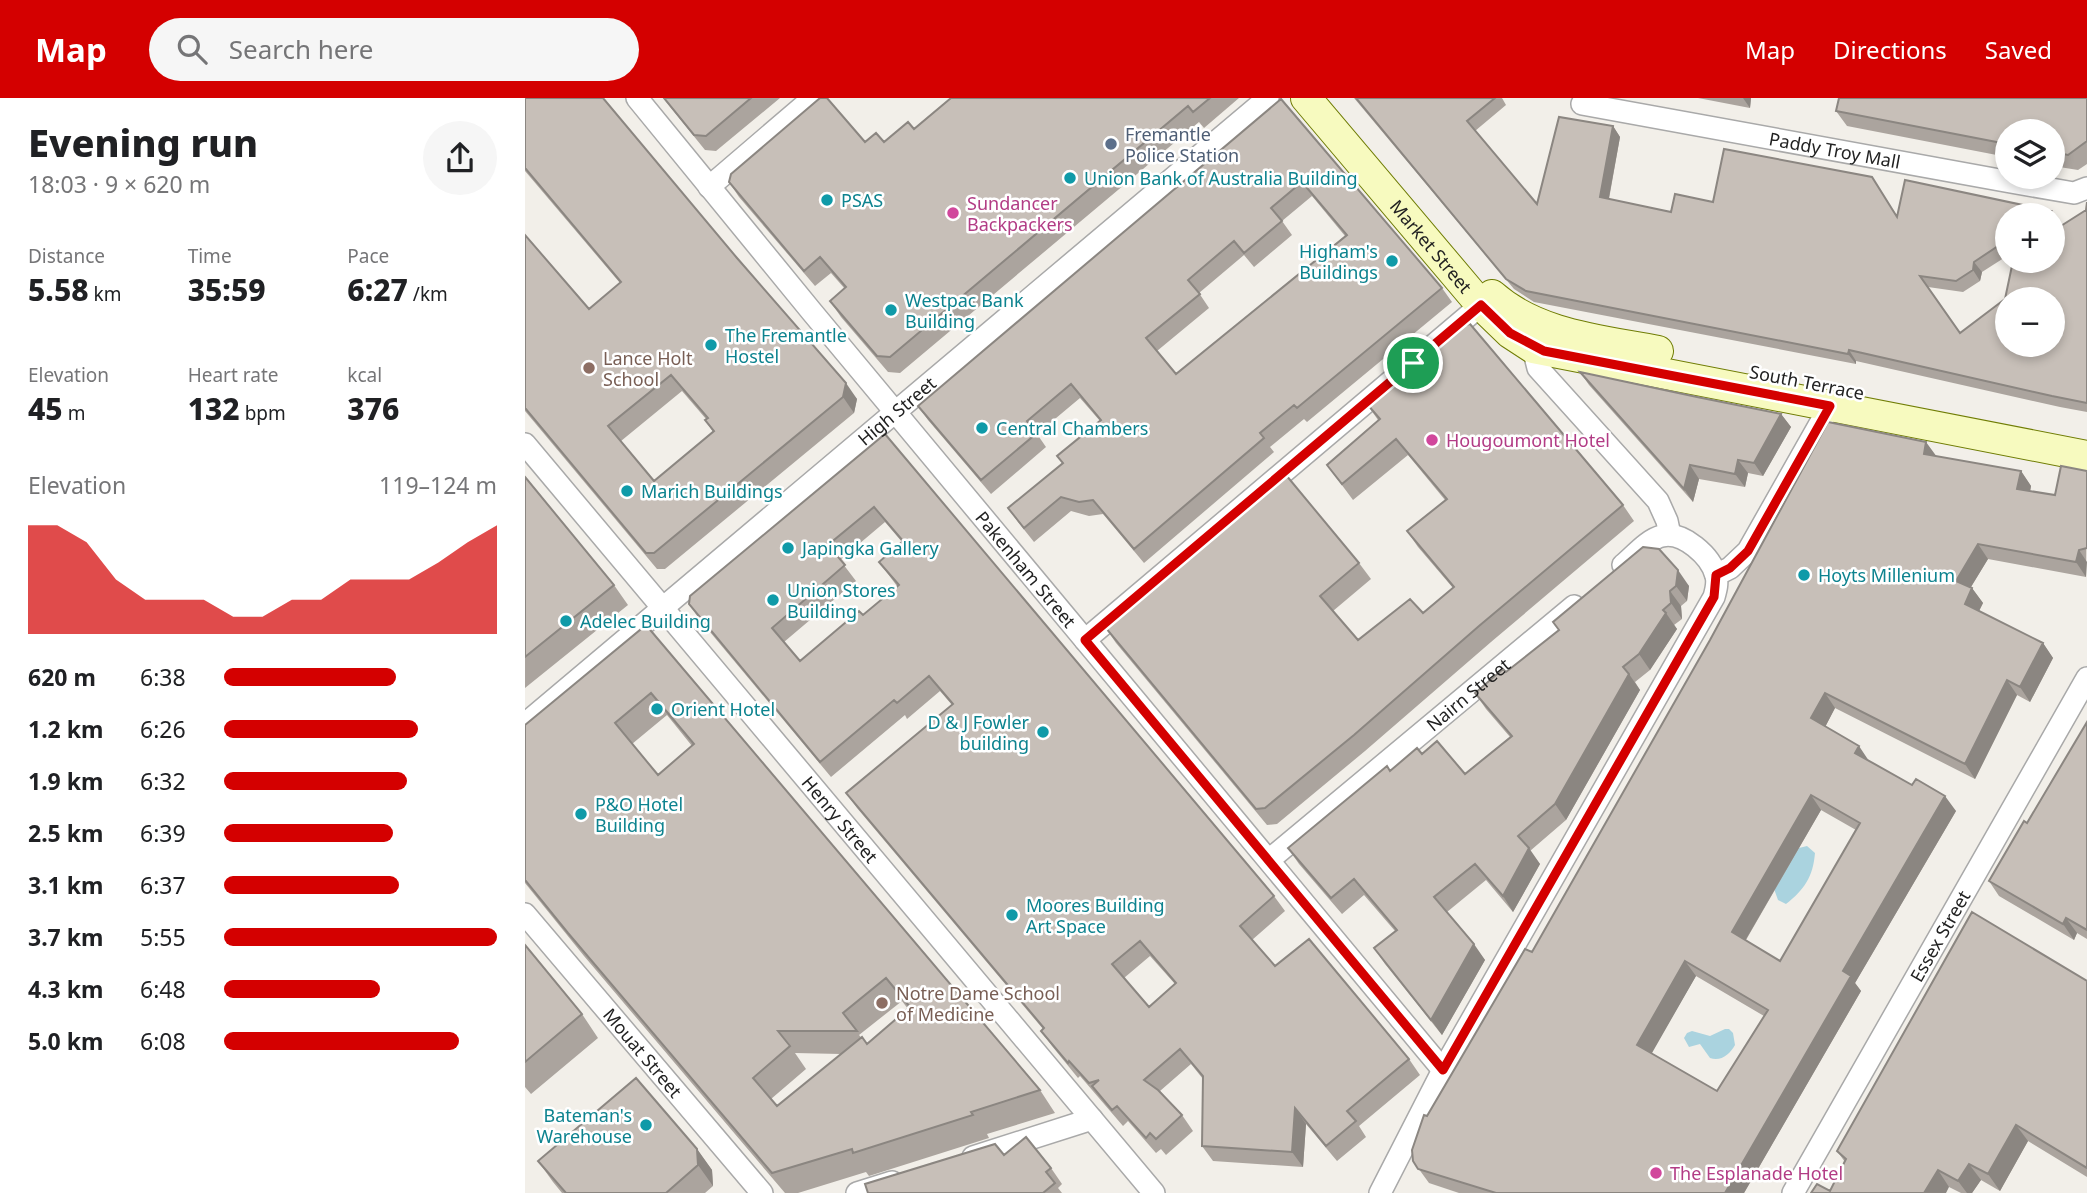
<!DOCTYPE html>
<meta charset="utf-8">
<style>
:root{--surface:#fff;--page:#f6f6f6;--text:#202124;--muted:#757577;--accent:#d40000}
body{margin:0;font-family:"Noto Sans",sans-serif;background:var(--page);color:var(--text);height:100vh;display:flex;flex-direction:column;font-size:26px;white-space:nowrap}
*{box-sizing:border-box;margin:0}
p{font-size:23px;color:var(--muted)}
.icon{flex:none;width:38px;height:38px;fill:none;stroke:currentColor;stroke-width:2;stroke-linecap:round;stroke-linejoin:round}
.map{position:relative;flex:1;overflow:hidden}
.drawer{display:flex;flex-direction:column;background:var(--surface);width:525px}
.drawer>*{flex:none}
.tools{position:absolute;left:1470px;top:21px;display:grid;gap:14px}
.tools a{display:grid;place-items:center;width:70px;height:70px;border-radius:50%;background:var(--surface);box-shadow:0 4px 10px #0003;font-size:35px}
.pin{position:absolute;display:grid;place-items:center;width:60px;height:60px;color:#fff;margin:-30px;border:4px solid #fff;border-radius:50%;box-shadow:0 2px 7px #0007}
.round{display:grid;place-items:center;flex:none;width:74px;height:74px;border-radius:37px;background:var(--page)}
.summary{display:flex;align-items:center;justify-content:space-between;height:119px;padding:0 28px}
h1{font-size:38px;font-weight:800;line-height:52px}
.stats{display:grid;grid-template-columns:repeat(3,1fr);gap:10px;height:119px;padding:7px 28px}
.stats div{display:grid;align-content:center}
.stats b{font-size:30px;font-weight:800}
.stats small{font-size:19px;font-weight:400}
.stats p{font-size:19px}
.chart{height:196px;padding:14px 28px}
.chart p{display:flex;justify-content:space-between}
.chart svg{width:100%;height:126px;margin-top:7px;fill:var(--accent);opacity:.7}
ul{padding:0 28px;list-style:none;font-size:23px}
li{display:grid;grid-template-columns:112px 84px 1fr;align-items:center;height:52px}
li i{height:18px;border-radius:9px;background:var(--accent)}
header{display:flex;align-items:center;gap:42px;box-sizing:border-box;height:98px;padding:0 35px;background:var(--accent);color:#fff}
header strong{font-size:33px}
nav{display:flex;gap:38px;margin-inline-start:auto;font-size:24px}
.search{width:490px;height:63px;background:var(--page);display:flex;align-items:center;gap:18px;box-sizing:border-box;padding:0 24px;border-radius:38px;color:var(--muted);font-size:26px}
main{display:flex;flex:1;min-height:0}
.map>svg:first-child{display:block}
.water{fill:#aad3df}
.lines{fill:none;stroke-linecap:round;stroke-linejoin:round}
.street-casing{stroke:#a9a9a9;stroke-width:24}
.secondary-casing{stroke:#707d05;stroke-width:32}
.street{stroke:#fff;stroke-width:21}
.secondary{stroke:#f7fabf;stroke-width:30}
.wall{fill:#aba49e;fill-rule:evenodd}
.shaded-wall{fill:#8b8681}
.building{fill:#c7bfb8;stroke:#8b8681;stroke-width:2;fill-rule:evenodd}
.route-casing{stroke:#fff;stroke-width:14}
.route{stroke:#d40000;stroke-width:9}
.service-dot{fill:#5c6f8a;stroke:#fff;stroke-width:2.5}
.culture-dot{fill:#0f9aa8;stroke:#fff;stroke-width:2.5}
.hotel-dot{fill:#d1479c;stroke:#fff;stroke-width:2.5}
.education-dot{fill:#8d6e63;stroke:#fff;stroke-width:2.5}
.labels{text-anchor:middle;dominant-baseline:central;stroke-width:5;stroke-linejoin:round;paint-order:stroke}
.service-label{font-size:18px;fill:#4e5e75;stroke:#fff;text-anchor:start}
.street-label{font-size:18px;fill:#222;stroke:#fff}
.culture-label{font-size:18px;fill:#0d838f;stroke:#fff;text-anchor:start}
.hotel-label{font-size:18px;fill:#b23c85;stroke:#fff;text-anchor:start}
.education-label{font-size:18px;fill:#785e54;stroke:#fff;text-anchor:start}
</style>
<header>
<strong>Map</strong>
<div class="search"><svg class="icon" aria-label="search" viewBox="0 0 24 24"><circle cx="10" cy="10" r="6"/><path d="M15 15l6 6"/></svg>Search here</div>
<nav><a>Map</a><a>Directions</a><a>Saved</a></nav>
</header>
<main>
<section class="drawer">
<div class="summary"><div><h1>Evening run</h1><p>18:03 · 9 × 620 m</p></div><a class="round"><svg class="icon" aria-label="share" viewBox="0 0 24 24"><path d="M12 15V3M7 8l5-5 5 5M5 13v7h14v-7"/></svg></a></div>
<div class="stats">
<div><p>Distance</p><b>5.58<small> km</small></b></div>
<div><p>Time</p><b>35:59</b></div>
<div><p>Pace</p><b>6:27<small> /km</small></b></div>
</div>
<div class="stats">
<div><p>Elevation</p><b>45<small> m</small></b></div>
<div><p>Heart rate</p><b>132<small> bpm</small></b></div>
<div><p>kcal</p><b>376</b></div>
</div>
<div class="chart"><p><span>Elevation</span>119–124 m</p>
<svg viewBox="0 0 160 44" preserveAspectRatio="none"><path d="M0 44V6L10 6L20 12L30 25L40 32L50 32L60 32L70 38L80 38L90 32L100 32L110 25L120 25L130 25L140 19L150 12L160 6V44z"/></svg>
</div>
<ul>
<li><b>620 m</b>6:38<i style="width:63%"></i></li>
<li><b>1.2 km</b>6:26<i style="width:71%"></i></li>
<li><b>1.9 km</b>6:32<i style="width:67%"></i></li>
<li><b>2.5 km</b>6:39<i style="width:62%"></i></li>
<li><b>3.1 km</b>6:37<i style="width:64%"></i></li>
<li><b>3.7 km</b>5:55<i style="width:100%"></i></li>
<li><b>4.3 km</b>6:48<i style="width:57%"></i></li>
<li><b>5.0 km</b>6:08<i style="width:86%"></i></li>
</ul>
</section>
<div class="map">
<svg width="1562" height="1095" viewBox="0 0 1562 1095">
<rect width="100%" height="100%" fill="#f2efe9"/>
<path class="water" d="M1282 748 1290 755C1288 779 1279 792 1261 806L1253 802 1248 788 1270 751Z
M1200 931H1204L1208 935 1210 947C1205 956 1196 964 1185 960L1175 946 1164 949 1159 940 1162 935 1167 933 1185 938Z"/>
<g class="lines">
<g class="street-casing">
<g id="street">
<path id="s1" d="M112 0 287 214 918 972"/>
<path id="s2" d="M1057 6 1480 83 1549 95 1562 90"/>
<path d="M184 89 288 0"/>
<path d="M1008 250 1013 270 1133 403 1142 423 1145 437"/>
<path id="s3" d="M0 346 629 1095"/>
<path d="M1191 477 1205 470 1223 453 1305 308"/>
<path d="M560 542 956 207"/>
<path id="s4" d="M0 626 743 0"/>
<path id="s5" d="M744 762 1049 508"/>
<path id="s6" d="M0 816 237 1095"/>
<path d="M448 1059 567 1021"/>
<path d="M332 1095 367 1084"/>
<path d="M855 1095 918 972 1189 499C1191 492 1193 485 1191 478 1186 458 1158 433 1137 438 1123 441 1109 458 1098 467"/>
<path id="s7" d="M1268 1095 1562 580"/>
</g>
</g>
<g class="secondary-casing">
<g id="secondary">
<path id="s8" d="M781 0 956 207 985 235 1008 250 1562 358"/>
<path d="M967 197C1012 237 1076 242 1133 253"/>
</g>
</g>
<use href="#street" class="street"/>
<use href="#secondary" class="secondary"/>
</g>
<path class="wall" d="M0 0 212 160 332 301 329 315 140 471H132L0 313V137L64 211 95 185 0 73ZM157 293 181 321 180 322 188 334 129 383 96 343Z
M138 0H255L191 53 180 52Z
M426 0H714L679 30 674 24 375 275 363 274 316 219 305 203 320 191 306 175 290 188 214 99 204 84 340 44H359L389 31Z
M829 0H977L981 7 950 33 1012 106 1088 28 1095 39 1084 101 1146 114 1188 104 1347 79 1372 118 1526 113 1534 124 1529 127 1528 131V117H1482V158L1457 174 1455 183 1438 194 1403 189 1435 235 1480 201 1561 112 1562 104V314L1535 309 1331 263V266L1009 204 989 191Z
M1173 0H1226L1225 10Z
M1562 0V66L1553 72 1528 68V33H1482V59L1322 28 1311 13Z
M756 1 917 190 927 204 782 324 779 321 745 349 749 354 619 465 578 416 564 418 546 413 509 444 493 424 483 410 538 366 532 358 575 323 555 300 512 336 521 349 466 396 403 322 393 308ZM787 98 820 138 651 276 632 253 684 210 674 195 719 157 729 169 767 137 757 123Z
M1055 274 1256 316 1266 329 1238 378 1223 375 1220 389 1174 381 1168 404 1064 287Z
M842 306 1098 407 1109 423 966 544 840 653 752 726 742 727 591 545 580 529 834 465 846 481 808 513 833 542 898 515 928 490 893 449 882 433 920 402 883 357 828 402 802 367 853 322Z
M360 336 749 798 760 813 727 842 750 868 884 961 895 977 834 1028 841 1039 812 1063 781 1026 778 1069 688 1063 677 1048 678 981 666 966 635 993 657 1017 668 1033 641 1057 636 1051 631 1055 603 1023 598 1028 555 978 553 980 527 948 516 933 518 931 332 710 321 695 427 607 415 593 382 621 380 617 306 679 175 522 164 506ZM360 424 377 444 354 464 372 488 338 517 275 563 259 544 331 483 315 462ZM625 858 650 886 624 909 599 880Z
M1411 358 1496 373 1506 388 1505 393 1530 397 1562 373 1561 479 1463 461 1446 489 1458 505 1454 513 1518 545 1528 560 1505 604 1492 597 1450 681 1310 610 1300 629 1344 663 1431 713 1330 885 1336 893 1219 1095H934L904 1085 888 1063 902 1018 1007 854ZM1296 712 1331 732 1255 863 1221 842ZM1171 878 1239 918 1192 993 1126 955Z
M0 379 89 487 103 507 0 590Z
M1118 449 1164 488 1162 503 1156 508 1157 521 1149 527 1152 531 1125 572 1110 584 1115 592 1041 722 1005 753 1015 766 988 814 961 782 922 814 960 862 917 937 860 866 849 850 870 833 839 797 817 816 774 766 763 750 865 673 897 656 940 676 985 639 961 611 950 595 981 574 1034 532Z
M121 527 515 992 530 1015 462 1036 464 1040 344 1078 341 1074 273 1095H260L59 858 0 785V627ZM142 617 167 648 133 677 107 646ZM377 903 383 911 342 946 334 937ZM270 955 316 956 252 1008 246 1001 281 971Z
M1562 624V841L1552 835 1549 842 1474 798 1464 783 1502 725Z
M0 847 57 916 73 940 6 996 0 989Z
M1562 883V1079L1503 1043 1475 1093 1456 1082 1447 1095H1436L1424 1089 1286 1095 1305 1093 1320 1064 1312 1053Z
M172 1051 187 1072 188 1088 180 1095H37L28 1084 13 1063Z
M479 1057 526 1070 537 1086 533 1090 537 1095H343Z"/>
<path class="shaded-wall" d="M1218 0H1226L1225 10Z
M1088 28 1095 39 1082 110 1075 99Z
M1449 164 1457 174 1455 183 1448 172Z
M1324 252 1331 263V266L1323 256Z
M321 285 332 301 329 315 318 299Z
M1256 316 1266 329 1238 378 1229 365Z
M1401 344 1412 359 1399 356Z
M1213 362 1223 375 1220 389 1210 376Z
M1165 367 1174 381 1168 404 1159 391Z
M1496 373 1506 388 1503 405 1492 391Z
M1453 446 1463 461 1441 497 1431 483Z
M1554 452 1562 464 1561 479 1551 464Z
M1153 472 1164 488 1162 503 1151 488Z
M1447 490 1458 505 1450 521 1440 506Z
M1145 493 1156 508 1157 521 1146 505Z
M1141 515 1152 531 1125 572 1114 556Z
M1518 545 1528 560 1505 604 1495 589Z
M1104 576 1115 592 1041 722 1030 706Z
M1482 582 1492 597 1450 681 1440 666Z
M1300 595 1310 610 1297 635 1286 620Z
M1334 648 1344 663 1330 655Z
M1286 697 1296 712 1217 848 1207 834Z
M1420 698 1431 713 1330 885 1336 893 1219 1095H1200L1318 873Z
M1004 750 1015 766 988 814 978 798Z
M1541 820 1552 835 1549 842 1538 826Z
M949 846 960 862 917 937 906 922Z
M1160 863 1171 878 1123 962 1112 947Z
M770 1010 781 1026 778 1069 767 1054Z
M1491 1027 1503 1043 1475 1093 1463 1076Z
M172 1051 187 1072 188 1088 173 1067Z
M1444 1066 1456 1082 1447 1095H1442L1433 1083Z
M1413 1072 1424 1089 1421 1095H1399Z"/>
<path class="building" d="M0 0H78L212 160 321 285 318 299 129 455H121L0 310V137L64 211 96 184 0 70ZM146 277 183 320 180 322 189 333 129 383 83 328Z
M139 0H226L181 38 169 37Z
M295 0H302L340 44 351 35 359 44 383 24 389 31 426 0H685L668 14 663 8 365 259 352 258 305 203 321 189 295 159 279 173 204 84 206 76Z
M831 0H970L942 23 1012 106 1034 19 1088 28 1075 99 1146 114 1150 96 1188 104 1199 51 1347 79 1372 119 1380 82 1526 113 1521 117H1482V142L1449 164 1448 172 1431 183 1395 178 1435 235 1480 201 1488 163H1528V133L1561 112 1562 104V305L1527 298 1324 252 1323 256 1001 193 981 181ZM1482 201H1528V247H1482Z
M1314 0H1562V43L1543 57 1528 54V33H1482V46L1311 13Z
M756 1 917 190 772 310 769 307 735 335 739 340 609 451 568 402 554 404 536 399 499 430 483 410 538 365 532 358 576 322 546 286 502 323 512 335 456 382 393 308ZM777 84 822 137 651 276 621 240 675 196 663 182 709 143 719 155 757 123 746 110Z
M945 226 1098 407 954 528 829 637 740 710 731 711 580 529 761 377 834 465 795 498 833 542 885 501 898 515 929 489 882 433 922 401 871 341 817 386 802 367 855 321 842 306 936 228Z
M1055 274 1172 299 1256 316 1229 365 1213 362 1210 376 1165 367 1159 391Z
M1303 324 1401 344 1399 356 1496 373 1492 391 1530 397 1536 368 1562 373V450L1554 452 1551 464 1453 446 1431 483 1447 490 1440 506 1518 545 1495 589 1482 582 1440 666 1300 595 1286 620 1334 648 1330 655 1387 687 1391 681 1420 698 1318 873 1326 878 1200 1095H971L893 1071 888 1063 887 1052 899 1017 902 1018 1000 851 1007 854 1185 542ZM1286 697 1335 725 1255 863 1207 834ZM1160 863 1243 912 1192 993 1112 947Z
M360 336 749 798 715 828 750 868 784 841 884 961 822 1013 831 1023 801 1048 770 1010 767 1054 677 1048 678 978 655 951 619 982 633 992 657 1017 631 1041 625 1035 621 1040 592 1008 587 1012 567 988 574 982 564 985 544 963 543 965 516 933 519 930 321 695 428 606 404 578 372 605 369 602 295 664 164 506 165 498ZM349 409 378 443 354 464 374 487 338 517 334 513 275 563 247 530 320 467 303 447ZM615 843 651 885 624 909 587 866Z
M0 379 89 487 0 559Z
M1118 449 1134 451 1153 472 1151 488 1145 493 1146 505 1138 512 1141 515 1114 556 1098 569 1104 576 1030 706 993 738 1004 750 978 798 950 766 909 799 949 846 906 922 849 850 872 832 829 781 806 800 763 750 862 668 865 673 892 650 897 656 912 643 940 676 987 638 950 595 978 571 981 574 1034 532 1028 524Z
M121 527 515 992 446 1014 448 1017 328 1055 327 1051 247 1075 43 835 0 782V627ZM126 595 169 646 133 677 90 625ZM361 880 385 909 342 946 337 939 252 1008 228 980 265 948 253 933H332L318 915Z
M1562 624V832L1541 820 1538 826 1464 783 1499 723 1502 725Z
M1447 814 1562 883V1070L1491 1027 1463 1076 1444 1066 1433 1083 1413 1072 1399 1095H1286L1292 1086 1305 1093 1321 1061 1312 1053Z
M0 847 57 916 0 964Z
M111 980 172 1051 173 1067 141 1095H41L13 1063Z
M501 1039 526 1070 521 1074 530 1085 518 1095H343L340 1086 470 1046 479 1057Z"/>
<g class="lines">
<g class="route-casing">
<path id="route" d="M956 207 985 235 1019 253 1305 308 1223 453 1205 470 1191 477 1189 499 918 972 560 542Z"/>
</g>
<use href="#route" class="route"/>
</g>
<circle class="service-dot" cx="586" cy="46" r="7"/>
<g class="culture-dot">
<circle cx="545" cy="80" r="7"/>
<circle cx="302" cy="102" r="7"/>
<circle cx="867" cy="163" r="7"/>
<circle cx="366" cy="212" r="7"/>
<circle cx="186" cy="247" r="7"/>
<circle cx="457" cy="330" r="7"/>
<circle cx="102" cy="393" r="7"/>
<circle cx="263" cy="450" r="7"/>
<circle cx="1279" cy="477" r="7"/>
<circle cx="248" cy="502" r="7"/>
<circle cx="41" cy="523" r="7"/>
<circle cx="132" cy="611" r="7"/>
<circle cx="518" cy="634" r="7"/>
<circle cx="56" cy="716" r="7"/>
<circle cx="487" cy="817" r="7"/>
<circle cx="121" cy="1027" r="7"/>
</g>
<g class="hotel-dot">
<circle cx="428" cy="115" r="7"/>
<circle cx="907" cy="342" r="7"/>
<circle cx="1131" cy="1075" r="7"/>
</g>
<g class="education-dot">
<circle cx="64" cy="270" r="7"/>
<circle cx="357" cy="905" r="7"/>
</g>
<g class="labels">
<g class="service-label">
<text x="600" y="36">Fremantle<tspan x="600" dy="21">Police Station</tspan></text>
</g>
<g class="street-label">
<text stroke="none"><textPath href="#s2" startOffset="257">Paddy Troy Mall</textPath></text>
<text stroke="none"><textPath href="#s8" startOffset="194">Market Street</textPath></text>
<text transform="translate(1282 284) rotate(11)">South Terrace</text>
<text stroke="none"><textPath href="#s4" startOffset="486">High Street</textPath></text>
<text stroke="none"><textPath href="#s1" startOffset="611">Pakenham Street</textPath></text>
<text stroke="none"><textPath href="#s5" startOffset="259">Nairn Street</textPath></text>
<text stroke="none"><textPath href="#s3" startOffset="490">Henry Street</textPath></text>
<text stroke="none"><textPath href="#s7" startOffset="296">Essex Street</textPath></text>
<text stroke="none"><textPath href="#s6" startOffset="182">Mouat Street</textPath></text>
</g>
<g class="culture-label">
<text x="559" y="80">Union Bank of Australia Building</text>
<text x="316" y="102">PSAS</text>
<text x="853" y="153" text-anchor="end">Higham's<tspan x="853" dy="21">Buildings</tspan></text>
<text x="380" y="202">Westpac Bank<tspan x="380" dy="21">Building</tspan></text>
<text x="200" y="237">The Fremantle<tspan x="200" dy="21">Hostel</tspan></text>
<text x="471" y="330">Central Chambers</text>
<text x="116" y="393">Marich Buildings</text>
<text x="277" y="450">Japingka Gallery</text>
<text x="1293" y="477">Hoyts Millenium</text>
<text x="262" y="492">Union Stores<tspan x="262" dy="21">Building</tspan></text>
<text x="55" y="523">Adelec Building</text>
<text x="146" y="611">Orient Hotel</text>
<text x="504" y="624" text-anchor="end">D &amp; J Fowler<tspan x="504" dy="21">building</tspan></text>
<text x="70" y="706">P&amp;O Hotel<tspan x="70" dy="21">Building</tspan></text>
<text x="501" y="807">Moores Building<tspan x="501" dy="21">Art Space</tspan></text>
<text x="107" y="1017" text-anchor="end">Bateman's<tspan x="107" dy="21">Warehouse</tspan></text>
</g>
<g class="hotel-label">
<text x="442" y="105">Sundancer<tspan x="442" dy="21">Backpackers</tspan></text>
<text x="921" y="342">Hougoumont Hotel</text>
<text x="1145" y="1075">The Esplanade Hotel</text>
</g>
<g class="education-label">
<text x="78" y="260">Lance Holt<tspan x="78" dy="21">School</tspan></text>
<text x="371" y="895">Notre Dame School<tspan x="371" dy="21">of Medicine</tspan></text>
</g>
</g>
</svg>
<div class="tools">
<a><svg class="icon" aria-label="layers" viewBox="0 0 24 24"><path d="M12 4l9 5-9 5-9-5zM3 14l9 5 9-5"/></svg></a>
<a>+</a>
<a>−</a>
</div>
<div class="pin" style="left:888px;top:265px;background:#1e9e55"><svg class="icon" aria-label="arrive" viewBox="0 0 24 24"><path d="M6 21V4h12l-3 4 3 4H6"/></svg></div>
</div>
</main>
